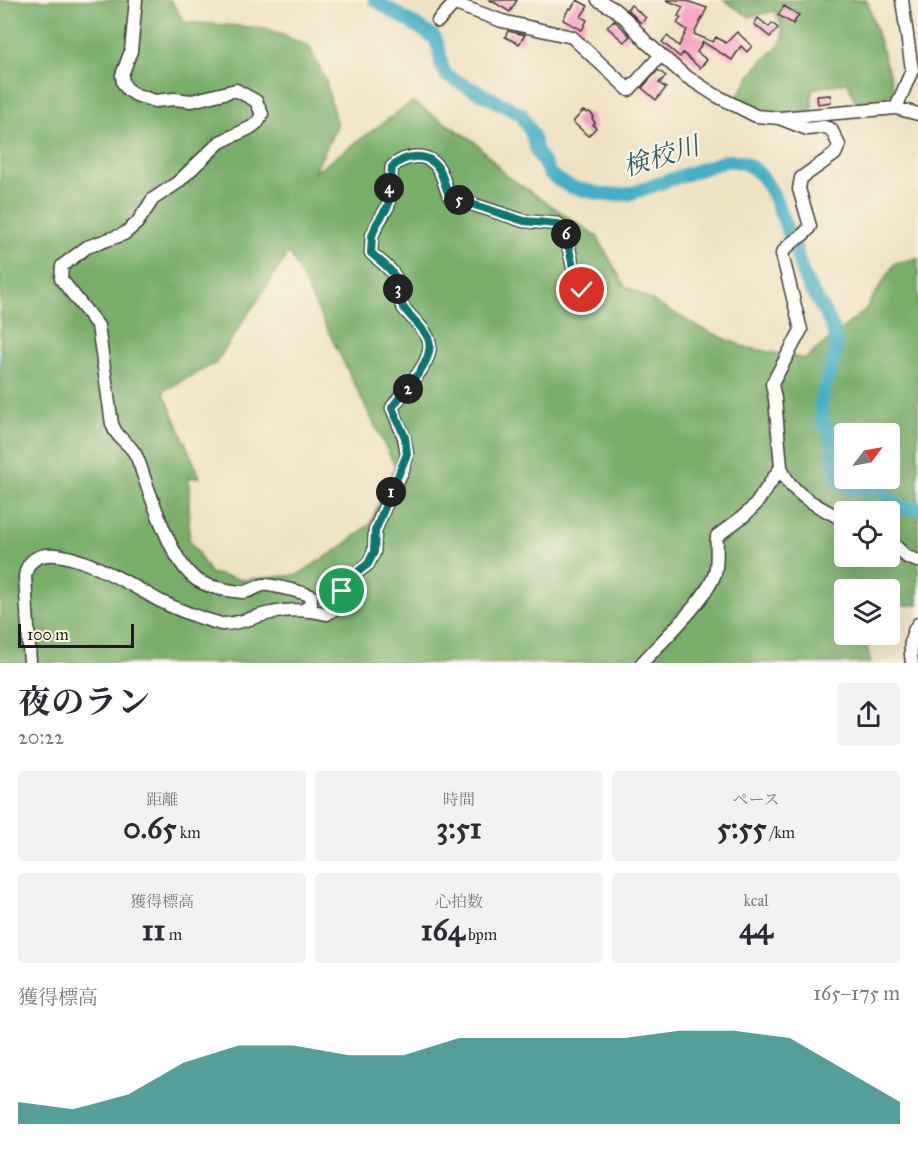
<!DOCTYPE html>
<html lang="ja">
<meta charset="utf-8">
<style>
:root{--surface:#fff;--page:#f2f2f3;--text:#2b2b33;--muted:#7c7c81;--accent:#0f766e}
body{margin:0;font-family:"IM FELL Great Primer","Noto Serif JP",serif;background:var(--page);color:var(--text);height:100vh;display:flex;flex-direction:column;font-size:22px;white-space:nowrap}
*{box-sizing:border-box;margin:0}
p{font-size:20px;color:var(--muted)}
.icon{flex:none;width:33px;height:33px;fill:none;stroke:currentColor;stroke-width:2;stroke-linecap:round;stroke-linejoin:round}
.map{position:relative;height:663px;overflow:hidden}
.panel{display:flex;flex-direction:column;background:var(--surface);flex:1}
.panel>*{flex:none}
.needle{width:39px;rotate:58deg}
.tools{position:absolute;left:834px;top:423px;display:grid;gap:12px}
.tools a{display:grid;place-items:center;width:66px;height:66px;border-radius:6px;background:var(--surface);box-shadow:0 6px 24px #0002;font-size:30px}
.scale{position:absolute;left:18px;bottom:15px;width:116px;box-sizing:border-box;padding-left:6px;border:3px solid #1c1c1c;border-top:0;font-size:16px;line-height:21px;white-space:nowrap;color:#1c1c1c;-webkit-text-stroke:4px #fcf5e5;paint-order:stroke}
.pin{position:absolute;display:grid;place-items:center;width:51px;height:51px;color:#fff;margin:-26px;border:3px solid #fff;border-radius:50%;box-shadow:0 2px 6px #0007}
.km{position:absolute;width:30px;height:30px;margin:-15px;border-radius:50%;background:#222;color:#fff;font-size:16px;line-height:30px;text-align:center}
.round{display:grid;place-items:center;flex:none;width:63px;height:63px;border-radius:6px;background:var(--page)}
.summary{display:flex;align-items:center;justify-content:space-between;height:102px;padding:0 18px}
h1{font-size:33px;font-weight:700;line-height:45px}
.stats{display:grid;grid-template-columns:repeat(3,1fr);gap:9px;height:102px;padding:6px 18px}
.stats div{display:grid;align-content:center;border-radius:6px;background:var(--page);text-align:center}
.stats b{font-size:30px;font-weight:700}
.stats small{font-size:16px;font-weight:400}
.stats p{font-size:16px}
.chart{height:168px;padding:12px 18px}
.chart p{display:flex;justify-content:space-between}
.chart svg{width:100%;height:108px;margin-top:6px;fill:var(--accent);opacity:.7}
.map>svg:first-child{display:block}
.forest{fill:#78ad6b;stroke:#4a6444;stroke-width:1.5;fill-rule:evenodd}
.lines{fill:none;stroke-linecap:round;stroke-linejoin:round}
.stream{stroke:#45aec4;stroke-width:2}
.river{stroke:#45aec4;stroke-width:14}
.building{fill:#f8a4c6}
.minor-casing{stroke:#3c3a35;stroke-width:15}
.minor{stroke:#fff;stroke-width:12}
.route-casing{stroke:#fff;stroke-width:12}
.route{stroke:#0f766e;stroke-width:8}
.labels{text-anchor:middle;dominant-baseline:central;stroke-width:4.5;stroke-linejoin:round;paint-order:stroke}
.water-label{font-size:26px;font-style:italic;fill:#2e5e68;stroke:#fcf5e5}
</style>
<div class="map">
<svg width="918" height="663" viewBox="0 0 918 663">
<rect width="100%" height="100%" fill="#fcf5e5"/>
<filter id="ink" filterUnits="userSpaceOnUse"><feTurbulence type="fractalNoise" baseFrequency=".0167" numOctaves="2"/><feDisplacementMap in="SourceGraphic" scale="12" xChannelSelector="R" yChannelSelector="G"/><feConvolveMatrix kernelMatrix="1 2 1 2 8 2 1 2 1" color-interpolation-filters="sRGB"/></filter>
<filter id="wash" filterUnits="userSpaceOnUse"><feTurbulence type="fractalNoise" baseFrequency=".008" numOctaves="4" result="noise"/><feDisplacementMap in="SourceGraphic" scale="24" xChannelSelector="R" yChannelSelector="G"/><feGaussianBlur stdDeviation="1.35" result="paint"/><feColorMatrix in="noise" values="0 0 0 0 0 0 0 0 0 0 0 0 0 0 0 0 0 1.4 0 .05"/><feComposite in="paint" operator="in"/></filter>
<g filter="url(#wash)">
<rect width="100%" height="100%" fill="#efe2c2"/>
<path class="forest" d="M0 0H171L184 22 266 28 309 46 326 81 337 126 314 173 412 102 474 141 508 177 597 236 624 285 700 328 744 347 805 359 865 310 895 263 918 258V605H890V590H844V634L864 635 871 663H0ZM289 252 395 466 370 524 339 549 297 575 245 580 210 573 189 539V478L200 477 163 391 216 363ZM844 434H890V478H844ZM844 512H890V556H844Z
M724 0H867L895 93 856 105 848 82 812 89V112L782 113 763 109 736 99C743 89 749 76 757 67 777 43 793 48 775 11L749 17Z"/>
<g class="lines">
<path class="stream" d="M0 352V363"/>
<path class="river" d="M375 0 434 37C443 51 437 63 447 76L521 114 532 134 537 152 550 174 558 180 571 187 606 195 629 194 725 161C767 157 777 207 791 238
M794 244C797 256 800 268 805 279 814 298 830 315 835 336 841 363 818 386 821 412 822 423 830 432 832 442 835 460 831 487 856 490 862 491 868 488 874 489 887 490 892 505 904 508 908 509 914 508 918 508"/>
</g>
<g id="blocks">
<path class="building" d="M490 0H517L510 12Z
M577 0 588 6 582 15 581 17 587 20 582 30 563 20 569 8 571 9Z
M666 0H684L707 8 694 34 713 42 716 37 726 43 737 32 752 46 747 52 741 46 732 60 703 42 697 52 707 60 700 68 683 53 680 57 662 42 667 36 679 46 687 30 677 23 681 18 678 16 683 7Z
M631 5 646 18 641 23 627 9Z
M784 6 799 15 793 24 778 15Z
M758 18 769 27 772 23 778 28 770 37 754 24Z
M614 20 630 36 624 42 607 27Z
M508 31 525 35 519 44 505 37Z
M658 70 666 76 659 83 666 88 656 100 642 88Z
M830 95 831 102 818 104 817 96Z
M583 111 587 113 589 112 594 116 592 118 595 123 593 125 596 128 588 136 573 122Z"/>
</g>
</g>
<g filter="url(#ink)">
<use href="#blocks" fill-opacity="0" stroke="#3c3a35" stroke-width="1.5"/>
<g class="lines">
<g class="minor-casing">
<path id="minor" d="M136 0 131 51 122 75 123 83 128 90 136 95 155 101 174 99 192 101 236 90 256 101 262 114 258 122 250 128 220 142 177 183 153 199 137 223 124 234 87 247 62 266 61 279 98 326 112 424C118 440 126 440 134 452 140 461 142 473 146 483 156 509 173 564 197 580 210 588 226 590 241 592 249 593 255 587 263 585 269 584 306 593 311 596V605L303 610
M598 0 614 9 626 19 646 42 684 75 715 95 756 116 779 118 896 108 918 114
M438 21 453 5H458L502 21 572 37 629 90 661 55
M896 108 912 70 902 0
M781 467C789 494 821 508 844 520
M890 541 907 557 918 561
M30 663 25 576C34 521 137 589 160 601 180 611 200 618 221 624 237 625 255 616 271 613 289 609 309 610 327 614L339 606 347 580 368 564 374 552 375 531 383 511 403 470 407 454 404 437 392 408C402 391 440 358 427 336 421 325 410 317 403 307 399 300 400 292 398 284 395 271 381 262 371 253L372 236 377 225 388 206 392 167C405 155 428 151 439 169 444 178 445 188 450 197L524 221 558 224 565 230 577 286 586 293
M642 663C661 642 708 598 715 573 718 562 716 547 717 536L745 515 756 504 781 467 775 399 772 384 801 330 782 254C790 239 804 239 810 226L799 189 801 178 835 154 839 145 831 129 824 127 807 129 779 118
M912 663C910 648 909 637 918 624"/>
</g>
<use href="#minor" class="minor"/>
</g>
</g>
<g class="lines" filter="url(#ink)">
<g class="route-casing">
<path id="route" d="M342 591 347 580 368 564 374 552 375 531 407 454 405 437 392 408C402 391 440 358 427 336 421 325 410 317 403 307 399 300 400 292 398 284 395 271 381 262 371 253L372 236 376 225 388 206 392 167C405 155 428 151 439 169 444 178 445 188 450 197L524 221 558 224 565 230 577 286 582 290"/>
</g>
<use href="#route" class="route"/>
</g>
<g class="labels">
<g class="water-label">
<text transform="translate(661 156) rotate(-17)">検校川</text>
</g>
</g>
</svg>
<div class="tools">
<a><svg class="needle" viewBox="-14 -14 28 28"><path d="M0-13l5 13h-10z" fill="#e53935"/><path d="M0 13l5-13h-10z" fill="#7c7c81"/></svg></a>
<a><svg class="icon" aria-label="locate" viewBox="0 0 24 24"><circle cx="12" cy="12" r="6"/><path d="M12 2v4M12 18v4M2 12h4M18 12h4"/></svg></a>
<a><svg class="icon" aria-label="layers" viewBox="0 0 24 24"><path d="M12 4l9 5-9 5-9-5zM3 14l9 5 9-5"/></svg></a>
</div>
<div class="scale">100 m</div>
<div class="pin" style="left:342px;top:591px;background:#1e9e55"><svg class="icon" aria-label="arrive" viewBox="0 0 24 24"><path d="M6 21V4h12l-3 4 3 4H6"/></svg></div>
<div class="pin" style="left:582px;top:290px;background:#d93025"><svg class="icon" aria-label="check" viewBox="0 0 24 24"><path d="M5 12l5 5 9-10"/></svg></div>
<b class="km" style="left:391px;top:492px">1</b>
<b class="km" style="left:408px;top:389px">2</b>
<b class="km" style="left:398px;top:289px">3</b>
<b class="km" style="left:389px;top:188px">4</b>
<b class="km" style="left:459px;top:200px">5</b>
<b class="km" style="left:566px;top:234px">6</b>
</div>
<section class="panel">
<div class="summary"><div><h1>夜のラン</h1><p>20:22</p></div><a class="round"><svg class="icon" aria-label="share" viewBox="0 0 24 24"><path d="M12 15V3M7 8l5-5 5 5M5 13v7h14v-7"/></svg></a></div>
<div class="stats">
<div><p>距離</p><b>0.65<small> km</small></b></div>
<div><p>時間</p><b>3:51</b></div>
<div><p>ペース</p><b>5:55<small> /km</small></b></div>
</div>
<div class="stats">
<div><p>獲得標高</p><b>11<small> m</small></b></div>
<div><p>心拍数</p><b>164<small> bpm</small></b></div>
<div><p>kcal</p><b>44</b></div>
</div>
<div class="chart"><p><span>獲得標高</span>165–175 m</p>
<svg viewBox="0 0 160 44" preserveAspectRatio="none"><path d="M0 44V35L10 38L20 32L30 19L40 12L50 12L60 16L70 16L80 9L90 9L100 9L110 9L120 6L130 6L140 9L150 22L160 35V44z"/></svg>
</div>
</section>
